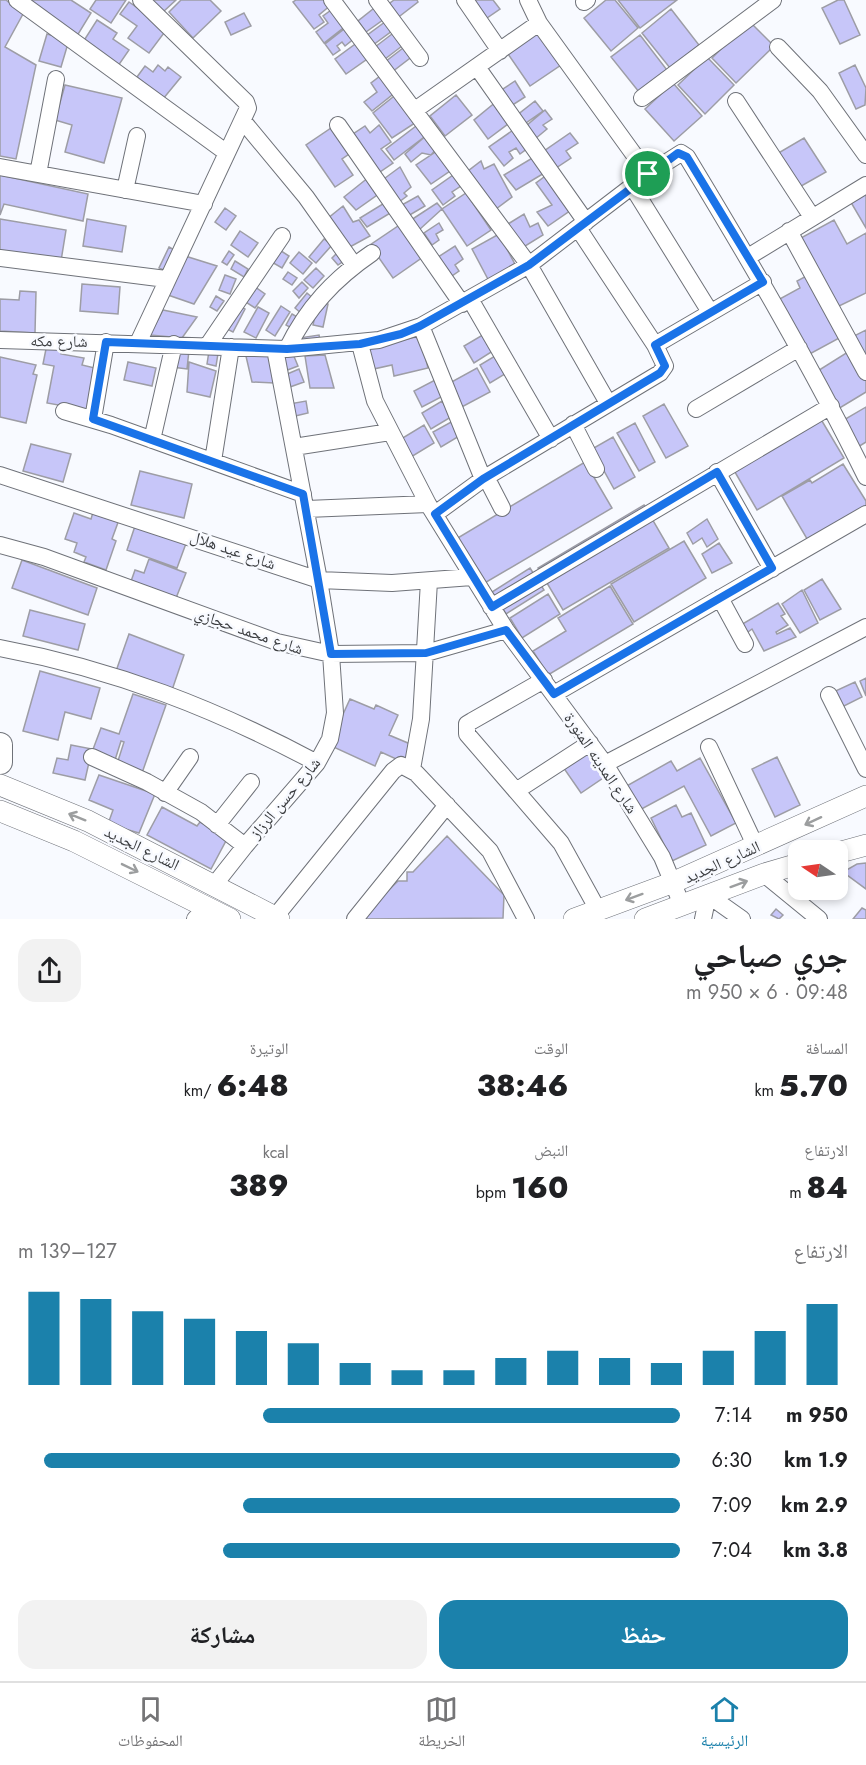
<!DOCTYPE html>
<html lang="ar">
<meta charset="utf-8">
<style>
:root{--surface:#fff;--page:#f2f2f2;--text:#202124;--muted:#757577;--line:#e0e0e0;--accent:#1b81ab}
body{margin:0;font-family:Jost,"Noto Naskh Arabic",sans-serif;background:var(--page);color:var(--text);direction:rtl;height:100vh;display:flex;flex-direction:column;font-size:22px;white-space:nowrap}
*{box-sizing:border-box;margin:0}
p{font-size:20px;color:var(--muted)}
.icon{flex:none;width:33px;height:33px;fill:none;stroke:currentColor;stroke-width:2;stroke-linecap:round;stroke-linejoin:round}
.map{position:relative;height:919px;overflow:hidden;direction:ltr}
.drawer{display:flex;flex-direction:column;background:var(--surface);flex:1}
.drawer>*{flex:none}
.needle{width:39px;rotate:283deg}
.fabs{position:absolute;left:788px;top:840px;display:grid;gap:12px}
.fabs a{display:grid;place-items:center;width:60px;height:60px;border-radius:12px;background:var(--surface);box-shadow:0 3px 9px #0003;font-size:30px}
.pin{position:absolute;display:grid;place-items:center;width:51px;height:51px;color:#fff;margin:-26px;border:3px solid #fff;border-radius:50%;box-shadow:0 2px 6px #0007}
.round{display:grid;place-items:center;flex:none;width:63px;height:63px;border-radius:18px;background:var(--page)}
.head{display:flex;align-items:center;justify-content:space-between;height:102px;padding:0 18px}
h1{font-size:33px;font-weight:800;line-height:45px}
.metrics{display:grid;grid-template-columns:repeat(3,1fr);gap:9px;height:102px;padding:6px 18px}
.metrics div{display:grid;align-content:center}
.metrics b{font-size:30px;font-weight:800}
.metrics small{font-size:16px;font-weight:400}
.metrics p{font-size:16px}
.chart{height:168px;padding:12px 18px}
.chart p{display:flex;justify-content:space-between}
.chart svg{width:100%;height:108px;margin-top:6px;stroke:var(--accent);stroke-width:6}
.primary-button{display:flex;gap:12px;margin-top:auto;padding:12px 18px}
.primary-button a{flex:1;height:69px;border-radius:18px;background:var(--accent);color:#fff;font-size:24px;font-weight:800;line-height:69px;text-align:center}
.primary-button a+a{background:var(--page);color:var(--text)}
ul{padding:0 18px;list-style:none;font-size:20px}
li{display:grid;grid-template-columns:96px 72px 1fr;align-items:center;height:45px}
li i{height:15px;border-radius:8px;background:var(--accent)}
.menu{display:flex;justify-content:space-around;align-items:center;height:84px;border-top:2px solid var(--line);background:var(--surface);font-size:16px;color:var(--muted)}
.menu a{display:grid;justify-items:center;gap:3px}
.menu .selected{color:var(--accent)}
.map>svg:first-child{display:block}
.building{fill:#c7c6f9;stroke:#9d9da5;stroke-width:1.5}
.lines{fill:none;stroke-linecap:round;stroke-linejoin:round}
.minor-casing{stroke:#6f7279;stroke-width:18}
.tertiary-casing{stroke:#6f7279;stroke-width:22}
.secondary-casing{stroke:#6f7279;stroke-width:26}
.minor{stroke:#fff;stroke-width:16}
.tertiary{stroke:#fff;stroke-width:21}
.secondary{stroke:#fff;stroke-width:24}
.oneway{stroke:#9c9e9f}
.route-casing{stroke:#fff;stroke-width:12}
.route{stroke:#1a73e8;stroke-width:8}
.labels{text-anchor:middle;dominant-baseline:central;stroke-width:5;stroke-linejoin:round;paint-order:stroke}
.street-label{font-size:16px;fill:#3a3c3f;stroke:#f8faff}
</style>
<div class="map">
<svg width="866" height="919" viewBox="0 0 866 919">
<rect width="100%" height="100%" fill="#f8faff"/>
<path class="building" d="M0 0H6L23 14 5 47 36 65 16 159 0 156Z
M30 0H71L91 13 77 36Z
M96 0H126L111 23 90 9Z
M152 0H176L163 12Z
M181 0H210L221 11 193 38 169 12Z
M296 0H327L331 5 319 15 324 22 314 29 293 2Z
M394 0H417L418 2 396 19 386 6Z
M468 0H493L500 9 484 20Z
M606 0H615L638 28 611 51 584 18Z
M618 0H677L640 28Z
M838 0H844L860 35 840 44 822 8Z
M129 2 167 29 149 53 128 38 137 26 120 14Z
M378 5 387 17 366 32 358 21Z
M334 8 347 25 324 43 316 32 328 23 323 16Z
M671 9 699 45 670 68 642 33Z
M244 13 251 26 231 35 225 22Z
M389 19 396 28 373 45 366 36Z
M97 20 117 33 113 39 129 50 118 66 83 42Z
M749 21 774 46 736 83 712 58Z
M348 26 356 37 345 46 342 42 337 46 340 50 333 55 325 44Z
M396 31 406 43 385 59 375 47Z
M539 32 561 65 530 86 508 54Z
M47 34 69 40 61 67 39 61Z
M640 35 667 70 639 92 611 57Z
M358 42 370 57 346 74 335 59Z
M407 45 414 55 392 72 385 62Z
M707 57 734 85 705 114 678 85Z
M158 65 165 71 168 67 181 77 163 99 137 77 145 66 153 72Z
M855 65 866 88 865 105 856 109 839 73Z
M384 73 397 91 372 111 364 102 377 92 371 83Z
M515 81 525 97 511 106 500 91Z
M673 83 702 116 674 141 645 109Z
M65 85 122 98 104 163 65 152 72 125 55 120Z
M398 93 418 121 392 138 373 113Z
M456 95 472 115 445 136 430 116Z
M497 101 512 121 488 139 474 120Z
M535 101 543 111 523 125 516 116Z
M545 110 552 119 543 125 547 129 535 139 526 126Z
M420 123 428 134 394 160 386 149Z
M379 125 391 142 381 149 393 163 377 174 350 136 365 126 370 133Z
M334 126 352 152 342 159 353 175 335 187 306 145Z
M516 128 528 148 520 154 516 148 509 152 513 158 504 166 489 147Z
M570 133 578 143 566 151 571 158 556 168 544 151Z
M428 134 438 147 431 155 422 153 411 162 405 154Z
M804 138 826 172 796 189 775 155Z
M440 149 453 169 431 184 416 165Z
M534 157 546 172 516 190 504 175Z
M481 161 484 169 494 164 512 197 496 209 468 171Z
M400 167 411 187 404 193 407 196 399 202 381 181Z
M456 173 464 184 452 192 455 196 443 205 432 190Z
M548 174 574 208 548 226 537 212 552 205 536 183Z
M0 175 88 194 83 221 4 204 0 215Z
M369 177 380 193 356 210 344 197Z
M866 189V228L849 199Z
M466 193 491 230 467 246 442 209Z
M418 196 425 206 408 216 400 206Z
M386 202 392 212 367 227 360 218Z
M437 203 442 209 419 230 411 220Z
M343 206 353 222 359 220 370 236 348 248 327 219Z
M225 208 236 216 226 230 215 222Z
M524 214 530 227 538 223 543 235 522 248 508 224Z
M0 219 66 230 61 261 0 251Z
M87 219 126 226 122 252 83 246Z
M834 220 847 244 866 233V293L837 307 799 239Z
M439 223 443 230 436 234 439 240 432 245 424 233Z
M401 224 423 257 393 278 370 245Z
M240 231 258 243 248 257 231 245Z
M499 234 517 268 490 283 472 249Z
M324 239 332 245 316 263 309 257Z
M455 246 463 259 455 265 459 271 449 278 435 259Z
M169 247 178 252 168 272 159 268Z
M278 249 289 256 282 268 270 261Z
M229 251 234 255 227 265 222 262Z
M299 252 312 263 303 274 290 263Z
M338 252 345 260 338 265 332 258Z
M182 255 217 266 194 304 165 294Z
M235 261 248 269 244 277 231 269Z
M316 268 324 276 313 288 304 280Z
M288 272 297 278 292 285 283 279Z
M810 274 843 336 806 356 776 301 800 288 797 281Z
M225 275 236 279 230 294 219 290Z
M302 282 308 288 299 298 293 291Z
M82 284 120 287 118 314 80 311Z
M251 284 265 294 255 308 241 299Z
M20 291 36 292 35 333 0 331V299L19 300Z
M307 293 314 299 302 314 295 308Z
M216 296 224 301 217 311 210 307Z
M318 302 328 304 323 327 313 325Z
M238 305 245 309 233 332 225 328Z
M281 306 290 312 275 336 266 330Z
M258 307 269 313 256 338 244 332Z
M163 310 197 317 182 338 150 335Z
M292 314 299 318 293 329 286 325Z
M866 330V364L852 337Z
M486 333 496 349 474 363 464 346Z
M319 335 321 345 301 347 299 338Z
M420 336 428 368 394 376 392 365 369 370 364 349Z
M47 344 62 347 61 354 84 358 82 365 99 369 91 411 47 403 54 366 43 364Z
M210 345 219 347 216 366 207 364Z
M175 348 189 350 187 369 172 367Z
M851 350 866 376V392L838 409 816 372Z
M245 352 275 353 274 383 252 382Z
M500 353 510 371 490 383 480 365Z
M293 354 298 366 285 371 280 359Z
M325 355 334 388H310L305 356Z
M0 357 36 365 33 374 37 375 26 423 0 417Z
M128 362 156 368 152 386 124 380Z
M189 362 216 371 210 397 187 392Z
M477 368 490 392 458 409 446 385Z
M299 369 304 382 290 387 285 375Z
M437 379 445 395 422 407 414 391Z
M306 401 308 413 291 417 289 404Z
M442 401 451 417 431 429 422 413Z
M664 404 688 446 666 458 643 416Z
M866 407V442L858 447 842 421Z
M819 416 844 458 757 510 732 467Z
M453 421 461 435 441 447 433 432Z
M635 423 655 462 639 471 617 433Z
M424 425 434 443 411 457 401 439Z
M613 437 635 477 614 489 592 449Z
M31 444 71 454 63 482 23 471Z
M585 462 612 508 483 584 456 539Z
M843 464 866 501V509L810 544 782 496 810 480 812 483Z
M140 471 192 484 184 518 131 505Z
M644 505 669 548 563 610 538 568Z
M94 509 120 517 112 539 116 541 106 570 84 562 86 557 74 552 77 543 65 539 74 513 91 519Z
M707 519 718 539 707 547 702 538 693 544 687 533Z
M137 520 188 538 177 568 127 550Z
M684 541 706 578 634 622 611 584Z
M719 543 732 563 712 573 702 554Z
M149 559 186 573 176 598 129 587 135 570 144 573Z
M22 560 97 588 88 615 12 588Z
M530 568 544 590 506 614 492 592Z
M822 579 841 609 820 620 804 590Z
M610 586 633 624 548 675 533 651 566 631 558 618Z
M802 590 818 623 800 633 782 604Z
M548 594 560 614 522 638 510 618Z
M778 603 785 614 781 616 788 625 776 632 777 634 790 628 796 637 764 651 752 629 744 635 739 626Z
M30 610 85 624 78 650 23 636Z
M129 634 184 655 171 693 115 674Z
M40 671 100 688 91 719 65 712 58 740 23 731Z
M866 678V696L860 681Z
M855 682 862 697 838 709 831 693Z
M133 694 166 705 142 773 117 764 124 742 121 741 115 760 92 752 101 728 119 734Z
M350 699 374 709 376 705 398 715 389 735 415 746 407 764 381 752 375 766 329 745Z
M71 745 92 749 85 780 53 773 57 758 68 760Z
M588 750 606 776 581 793 563 767Z
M777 757 800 805 775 817 752 769Z
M700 758 736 823 711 836 684 786 636 812 623 788 671 761 677 771Z
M99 775 155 794 139 833 108 824 113 810 89 800Z
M676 805 682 817 691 813 706 845 672 861 651 818Z
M162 807 197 826 200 822 228 837 211 869 147 835Z
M447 836 504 895 503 918 359 919 398 881H407V872H413Z
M866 863V889L843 872 857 864Z
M862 908 866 910V919H853Z
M776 909 783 915 779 919 771 915Z"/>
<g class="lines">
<g class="minor-casing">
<path id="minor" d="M17 0 227 153
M332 0 529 265 608 403
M377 0 420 58
M465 0 500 51
M528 0 539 23 648 174
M584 2 587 0
M778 47 820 91 866 155
M477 67 586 222
M642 98 773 0
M736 101 812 217
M415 110 539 23
M243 121 306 197 354 265
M338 125 462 304
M0 167 204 204
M38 174 56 79
M632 186 710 312
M125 190 137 136
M578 228 655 345
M789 231 866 372
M748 257 866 185
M0 258 166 279
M470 299 551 439
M421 326 483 479
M0 340 287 349 379 340 421 326 529 265 648 174 681 153 687 157C750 261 812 367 866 477
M138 343 248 108 246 102 141 0
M360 344 375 401 428 504 506 630 605 764 662 857 682 905
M208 345 282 236
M287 349C307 308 334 279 372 253
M696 409 799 348
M64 411 111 425 303 494
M93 419 106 342
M573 424 596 469
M152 440 174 344
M294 447 390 432
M213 461 231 347
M717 472 772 569
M0 475 319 580 392 583 472 577
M486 477 502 508
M307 509 428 504
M435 514 483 479 660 373 665 366 655 345 763 282
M0 545 44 557 277 642 331 654 426 653 506 630
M720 598 745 644
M491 607 831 406
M0 648C114 669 216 709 317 763
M544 680 472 721 467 724V734L561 843 598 910
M554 694 866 514
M829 695 866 769
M709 747 756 847
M92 757 147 782 201 812 245 846
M605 764 866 627
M412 769 421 719 429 581
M516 791 590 743
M165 793 190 757
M217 825 251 782
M764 874 819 919
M215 884 245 846 317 763 330 739 335 713 331 654 319 580 275 349
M275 917 393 771 401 765 416 773 490 851 526 919
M195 919 208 907
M355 919 447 805
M703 919 708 895 742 919"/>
</g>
<g class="tertiary-casing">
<path id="tertiary" d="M0 785 88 821 279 919
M0 811 74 841 230 919
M837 853 866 845
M574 919 674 882 866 796
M645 919 764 874 798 864"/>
</g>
<g class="secondary-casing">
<path id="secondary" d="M0 745V762"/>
</g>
<use href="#minor" class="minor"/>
<use href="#tertiary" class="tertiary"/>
<use href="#secondary" class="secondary"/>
</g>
<defs><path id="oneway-shaft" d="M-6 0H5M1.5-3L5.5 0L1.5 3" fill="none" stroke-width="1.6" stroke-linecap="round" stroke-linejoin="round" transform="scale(1.5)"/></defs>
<g class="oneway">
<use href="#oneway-shaft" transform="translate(77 817) rotate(-158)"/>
<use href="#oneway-shaft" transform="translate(813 821) rotate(155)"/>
<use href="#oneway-shaft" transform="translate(130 868) rotate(26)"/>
<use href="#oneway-shaft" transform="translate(739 884) rotate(-20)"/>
<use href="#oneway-shaft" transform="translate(634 897) rotate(160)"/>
</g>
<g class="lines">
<g class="route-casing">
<path id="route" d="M678 153 687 157 763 282 655 345 665 366 660 373 483 479 435 514 492 607 717 472 772 568 554 694 506 630 426 653 331 654 303 494 93 419 106 342 287 349 360 344 401 334 420 326 529 265Z"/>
</g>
<use href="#route" class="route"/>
</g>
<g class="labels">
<g class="street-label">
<text transform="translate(59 341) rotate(1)">شارع مكه</text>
<text transform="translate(233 550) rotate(19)">شارع عيد هلال</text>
<text transform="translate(249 631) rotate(19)">شارع محمد حجازي</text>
<text transform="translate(601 763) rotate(56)">شارع المدينه المنورة</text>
<text transform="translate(285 798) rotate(-50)">شارع حسن الرزاز</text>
<text transform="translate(142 848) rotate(26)">الشارع الجديد</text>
<text transform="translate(722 862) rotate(-24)">الشارع الجديد</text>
</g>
</g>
</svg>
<div class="fabs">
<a><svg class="needle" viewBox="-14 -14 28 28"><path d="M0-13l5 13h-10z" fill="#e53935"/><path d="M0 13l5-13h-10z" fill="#757577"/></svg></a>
</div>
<div class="pin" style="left:648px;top:174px;background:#1e9e55"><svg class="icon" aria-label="arrive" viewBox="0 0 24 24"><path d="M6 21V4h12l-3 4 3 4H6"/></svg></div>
</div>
<section class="drawer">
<div class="head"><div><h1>جري صباحي</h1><p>09:48 · 6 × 950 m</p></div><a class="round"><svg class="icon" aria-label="share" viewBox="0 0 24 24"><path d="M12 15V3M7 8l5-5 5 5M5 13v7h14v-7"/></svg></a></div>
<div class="metrics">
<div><p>المسافة</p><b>5.70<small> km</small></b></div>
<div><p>الوقت</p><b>38:46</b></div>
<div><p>الوتيرة</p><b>6:48<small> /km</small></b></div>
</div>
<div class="metrics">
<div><p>الارتفاع</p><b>84<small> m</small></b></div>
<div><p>النبض</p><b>160<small> bpm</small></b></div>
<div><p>kcal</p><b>389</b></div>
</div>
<div class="chart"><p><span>الارتفاع</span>127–139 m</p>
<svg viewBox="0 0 160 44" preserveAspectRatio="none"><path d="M5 44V6M15 44V9M25 44V14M35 44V17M45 44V22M55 44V27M65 44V35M75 44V38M85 44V38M95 44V33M105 44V30M115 44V33M125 44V35M135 44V30M145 44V22M155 44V11"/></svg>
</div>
<ul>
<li><b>950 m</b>7:14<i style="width:63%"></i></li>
<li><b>1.9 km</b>6:30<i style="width:96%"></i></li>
<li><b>2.9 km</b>7:09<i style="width:66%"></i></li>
<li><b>3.8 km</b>7:04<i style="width:69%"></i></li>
</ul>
<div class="primary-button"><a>حفظ</a><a>مشاركة</a></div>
</section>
<nav class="menu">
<a class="selected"><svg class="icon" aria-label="home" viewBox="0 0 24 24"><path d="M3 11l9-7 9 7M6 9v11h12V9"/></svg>الرئيسية</a>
<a><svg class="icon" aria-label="map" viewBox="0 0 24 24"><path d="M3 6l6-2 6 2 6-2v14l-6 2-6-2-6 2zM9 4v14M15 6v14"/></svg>الخريطة</a>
<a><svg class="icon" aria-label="saved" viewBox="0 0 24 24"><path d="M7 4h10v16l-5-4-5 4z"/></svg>المحفوظات</a>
</nav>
